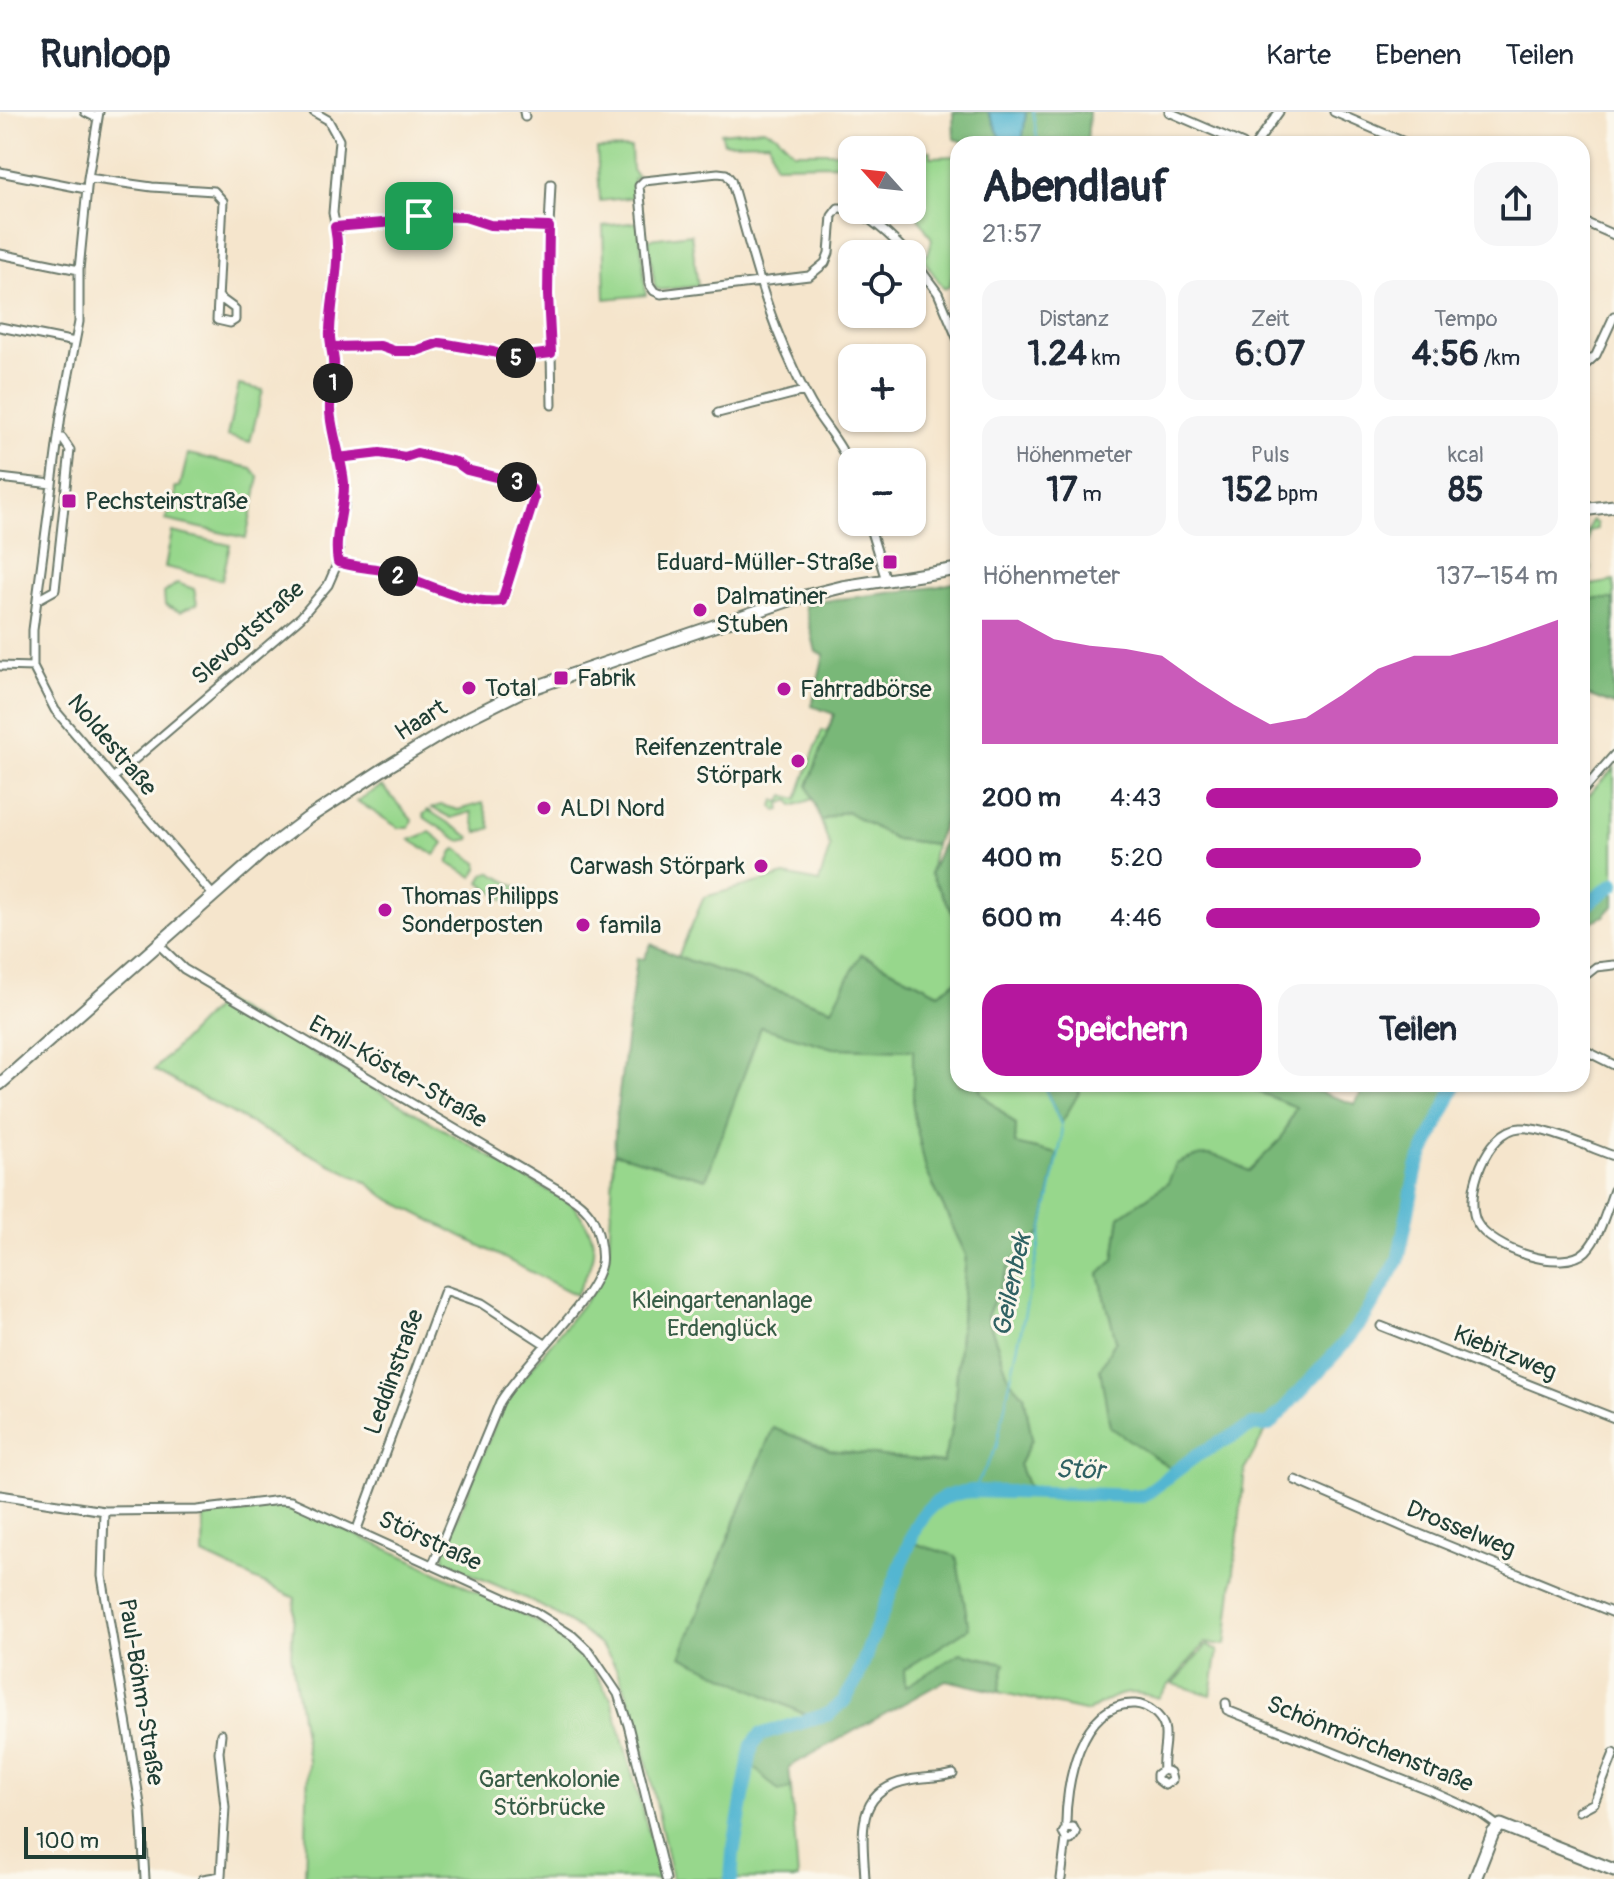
<!DOCTYPE html>
<html lang="de">
<meta charset="utf-8">
<style>
:root{--surface:#fff;--page:#f6f6f7;--text:#1f2937;--muted:#747a83;--line:#e0e1e3;--accent:#b5179e}
body{margin:0;font-family:Pangolin,sans-serif;background:var(--page);color:var(--text);height:100vh;display:flex;flex-direction:column;font-size:30px;white-space:nowrap}
*{box-sizing:border-box;margin:0}
p{font-size:26px;color:var(--muted)}
.icon{flex:none;width:44px;height:44px;fill:none;stroke:currentColor;stroke-width:2;stroke-linecap:round;stroke-linejoin:round}
.map{position:relative;flex:1;overflow:hidden}
.details{position:absolute;left:950px;top:24px;width:640px;height:956px;display:flex;flex-direction:column;background:var(--surface);border-radius:24px;box-shadow:0 2px 6px #0004}
.details>*{flex:none}
.needle{width:52px;rotate:297deg}
.fabs{position:absolute;left:838px;top:24px;display:grid;gap:16px}
.fabs a{display:grid;place-items:center;width:88px;height:88px;border-radius:16px;background:var(--surface);box-shadow:0 2px 6px #0004;font-size:40px}
.scale{position:absolute;left:24px;bottom:20px;width:122px;box-sizing:border-box;padding-left:8px;border:4px solid #1f3d34;border-top:0;font-size:22px;line-height:28px;white-space:nowrap;color:#1f3d34;-webkit-text-stroke:6px #fbf7ec;paint-order:stroke}
.pin{position:absolute;display:grid;place-items:center;width:68px;height:68px;color:#fff;margin:-34px;border-radius:16px;box-shadow:0 4px 12px #0006}
.km{position:absolute;width:40px;height:40px;margin:-20px;border-radius:50%;background:#222;color:#fff;font-size:22px;line-height:40px;text-align:center}
.round{display:grid;place-items:center;flex:none;width:84px;height:84px;border-radius:24px;background:var(--page)}
.head{display:flex;align-items:center;justify-content:space-between;height:136px;padding:0 32px}
h1{font-size:44px;font-weight:700;line-height:60px}
.stats{display:grid;grid-template-columns:repeat(3,1fr);gap:12px;height:136px;padding:8px 32px}
.stats div{display:grid;align-content:center;border-radius:20px;background:var(--page);text-align:center}
.stats b{font-size:34px;font-weight:700}
.stats small{font-size:22px;font-weight:400}
.stats p{font-size:22px}
.chart{height:224px;padding:16px 32px}
.chart p{display:flex;justify-content:space-between}
.chart svg{width:100%;height:144px;margin-top:8px;fill:var(--accent);opacity:.7}
.primary-button{display:flex;gap:16px;margin-top:auto;padding:16px 32px}
.primary-button a{flex:1;height:92px;border-radius:24px;background:var(--accent);color:#fff;font-size:32px;font-weight:700;line-height:92px;text-align:center}
.primary-button a+a{background:var(--page);color:var(--text)}
ul{padding:0 32px;list-style:none;font-size:26px}
li{display:grid;grid-template-columns:128px 96px 1fr;align-items:center;height:60px}
li i{height:20px;border-radius:10px;background:var(--accent)}
header{display:flex;align-items:center;gap:48px;box-sizing:border-box;height:112px;padding:0 40px;background:var(--surface);border-bottom:2px solid var(--line)}
header strong{font-size:38px}
nav{display:flex;gap:44px;margin-inline-start:auto;font-size:28px}
.map>svg:first-child{display:block}
.green{fill:#97d78c;stroke:#5b8a60;stroke-width:2}
.forest{fill:#79b878;stroke:#4c7a56;stroke-width:2}
.water{fill:#53b6d1;stroke:#397a82;stroke-width:2}
.lines{fill:none;stroke-linecap:round;stroke-linejoin:round}
.stream{stroke:#53b6d1;stroke-width:2}
.river{stroke:#53b6d1;stroke-width:14}
.street-casing{stroke:#6a7869;stroke-width:11}
.secondary-casing{stroke:#6a7869;stroke-width:15}
.street{stroke:#fff;stroke-width:7}
.secondary{stroke:#fff;stroke-width:11}
.route-casing{stroke:#fff;stroke-width:16}
.route{stroke:#b5179e;stroke-width:10}
.poi-dot{fill:#b5179e;stroke:#fbf7ec;stroke-width:3}
.labels{text-anchor:middle;dominant-baseline:central;stroke-width:6;stroke-linejoin:round;paint-order:stroke}
.poi-label{font-size:24px;fill:#1f3d34;stroke:#fbf7ec;text-anchor:start}
.street-label{font-size:24px;fill:#1f3d34;stroke:#fbf7ec}
.park-label{font-size:24px;fill:#375c46;stroke:#fbf7ec}
.water-label{font-size:26px;font-style:italic;fill:#2f6163;stroke:#fbf7ec}
</style>
<header>
<strong>Runloop</strong>
<nav><a>Karte</a><a>Ebenen</a><a>Teilen</a></nav>
</header>
<div class="map">
<svg width="1614" height="1767" viewBox="0 0 1614 1767">
<rect width="100%" height="100%" fill="#fbf7ec"/>
<filter id="ink" filterUnits="userSpaceOnUse"><feTurbulence type="fractalNoise" baseFrequency=".0125" numOctaves="2"/><feDisplacementMap in="SourceGraphic" scale="16" xChannelSelector="R" yChannelSelector="G"/><feConvolveMatrix kernelMatrix="1 2 1 2 8 2 1 2 1" color-interpolation-filters="sRGB"/></filter>
<filter id="wash" filterUnits="userSpaceOnUse"><feTurbulence type="fractalNoise" baseFrequency=".006" numOctaves="4" result="noise"/><feDisplacementMap in="SourceGraphic" scale="32" xChannelSelector="R" yChannelSelector="G"/><feGaussianBlur stdDeviation="1.8" result="paint"/><feColorMatrix in="noise" values="0 0 0 0 0 0 0 0 0 0 0 0 0 0 0 0 0 1.4 0 .05"/><feComposite in="paint" operator="in"/></filter>
<g filter="url(#wash)">
<rect width="100%" height="100%" fill="#f5e5cc"/>
<path class="green" d="M763 17 776 22 794 40H852V55L836 52 775 53 769 30 724 31 721 21Z
M631 36 632 58 639 66 633 67 635 85 600 89 597 37Z
M912 39H931V45L958 44V134L950 174 944 177 923 147 929 140 932 127 912 96Z
M639 110 646 183 605 187 603 114Z
M691 122 698 174 661 178 655 176 648 127Z
M239 273 263 278 250 330 227 324Z
M188 342 251 356 259 366 246 426 165 408 175 389V375H180Z
M1592 408 1597 412V417L1589 419 1587 437 1591 458 1583 461 1585 474 1614 469V487H1582V420L1586 422Z
M172 420 230 433 222 468 165 455Z
M177 471 194 477 197 492 180 500 165 493 164 481Z
M822 618 828 620 808 674 813 687 793 694 790 688 780 692 781 698 776 699 773 694 775 688 781 690 784 683 797 687Z
M1614 656V772L1582 796V690Z
M382 674 412 708 409 716H399L357 689Z
M483 691 491 716 477 721 471 700 451 706 432 696 441 693 458 698Z
M428 698 470 725V727L460 729 425 706 423 703Z
M848 700 895 727 935 732 930 761 958 810V868L938 881 862 842 833 897 678 845 704 785 785 763 819 770 830 735 821 709 839 701Z
M430 720 444 731 435 743 410 728Z
M457 737 478 751V757L473 765 448 751 453 739Z
M490 760 518 776 517 781 512 778 505 789 480 770 484 763Z
M222 888 573 1093C603 1131 596 1144 576 1183L387 1086 366 1070 263 1018 154 958Z
M761 914 833 936 914 938 913 999 926 1058 966 1143 953 1312 943 1351 829 1338 773 1316 681 1543 814 1607 760 1623 779 1678 791 1676 798 1767H672C661 1717 635 1565 601 1534 556 1495 498 1474 444 1451V1439L504 1290 593 1179 608 1152 614 1041 706 1067Z
M979 972H1043L1061 1011 1079 979 1076 972H1239L1296 995 1281 1027 1249 1059 1168 1071 1120 1104 1114 1148 1099 1162 1116 1228 1100 1258 1176 1359C1200 1342 1239 1313 1269 1313L1245 1357 1226 1533 1205 1531 1158 1586C1128 1576 1114 1582 1088 1600L999 1580 1005 1551 960 1541 906 1576 903 1558 969 1516 910 1430C936 1362 972 1384 1030 1380L1019 1353 1032 1327 1024 1283 1010 1269 987 1204 1010 1152 1042 1120 1058 1042 1014 1032 1016 1013 981 981Z
M283 1393 294 1395 412 1448 540 1511 585 1546 611 1586 659 1757 658 1767H305L308 1649 291 1542 295 1486 203 1443 204 1402Z
M1207 1533 1218 1538 1211 1583 1173 1572Z"/>
<path class="forest" d="M953 0H988L1004 32H971L954 27Z
M1026 0H1089L1087 32H1022Z
M958 470V681L935 732 895 727 848 700 839 701 821 709 808 674 834 602 812 594 824 542 816 540 805 494 817 490 935 475Z
M1582 487H1614V593L1582 581Z
M958 694V810L930 761Z
M1614 772V793L1604 804 1582 814V796Z
M651 832 678 845 832 897 861 842 938 881 958 868V972H979L981 981 1016 1013 1015 1032 1058 1042 1042 1120 1010 1152 987 1204 1010 1269 1024 1283 1032 1327 1019 1353 1030 1380C973 1379 934 1366 910 1430L956 1444 969 1516 904 1558 905 1575 960 1541 1005 1551 999 1580 946 1568 789 1655 791 1676 779 1679 747 1649C759 1609 782 1621 813 1606L681 1544 773 1316 829 1338 943 1351 953 1312 966 1143 926 1058 913 999V938L833 936 761 915 706 1067 614 1041 616 1004 637 846 644 847Z
M1043 972H1076L1080 979 1061 1012Z
M1239 972H1296L1355 992 1366 972H1451L1417 1055 1398 1149 1366 1203 1342 1234 1269 1313C1239 1313 1200 1342 1176 1360L1110 1315 1100 1257 1116 1228 1099 1162 1114 1148 1120 1104 1168 1071 1176 1052C1209 1036 1218 1043 1249 1059L1281 1027 1296 995Z"/>
<path class="water" d="M988 0H1026L1022 32H1004Z"/>
<g class="lines">
<path class="stream" d="M1033 0 1038 32
M973 1379 996 1336 1062 1026 1061 1012 1043 972"/>
<path class="river" d="M1582 796 1614 772
M731 1767 733 1741 752 1633 760 1623 829 1602 844 1589 856 1569 916 1414C929 1390 946 1381 973 1379L1143 1384 1197 1343 1253 1313H1269L1342 1234 1366 1203 1398 1149 1417 1055 1456 972"/>
</g>
</g>
<g filter="url(#ink)">
<g class="lines">
<g class="street-casing">
<path id="street" d="M85 0 97 6
M99 0 88 66 79 158V210L61 303 33 518V555L55 598 213 783
M524 0 525 5
M1169 0 1243 32
M1334 0 1409 32
M1256 32 1279 0
M0 60 86 77
M88 66 152 75 214 79 223 89 217 208 230 211 235 208V197L220 186
M1582 109 1614 123
M549 115 551 72
M0 142 79 158
M912 146 938 181 958 228
M0 215 75 230
M331 235 380 234 394 239H416L439 231 447 232 493 240 511 246 551 241 548 183 549 115 490 113 465 105 442 104 335 115
M551 241 552 293
M1582 256 1596 243 1614 204
M718 301 804 279
M852 361C845 338 831 322 818 303 807 286 798 267 790 249 763 192 749 128 731 68L726 62 718 61 644 69 639 74 649 172 654 179 661 182 809 164 825 151 829 141 832 104 838 96C861 94 893 126 908 142
M0 366 52 372
M868 410 886 468
M338 450C352 455 366 455 381 458 423 467 458 492 502 489L534 387 532 377 524 372 467 358 456 350 417 341 405 345 380 341 338 346
M37 488 55 478 70 338 62 326 58 325
M0 554 33 555
M113 666 301 505 328 473 338 450 339 410 344 395 343 363 330 295 333 284 334 248 329 225 331 185 336 161 338 127 333 101 339 28 328 8 314 0
M1582 680 1614 643
M158 832 184 857 552 1074C566 1082 582 1090 591 1104 598 1115 603 1139 601 1152 593 1191 523 1251 500 1290L433 1452
M1582 866 1596 855 1614 853
M1582 937 1614 953
M1614 1044C1591 1036 1542 1014 1520 1016 1487 1018 1463 1083 1477 1111 1491 1137 1563 1162 1586 1139 1600 1125 1607 1096 1614 1078
M1381 1214 1614 1306
M1295 1368 1410 1418 1614 1501
M0 1383 104 1399 197 1398 281 1388 291 1389 535 1500 573 1524 589 1539 618 1582 628 1613 666 1767
M104 1399 102 1464 141 1698 145 1767
M357 1417 445 1178 482 1191 545 1232
M1226 1591 1227 1598 1431 1679 1480 1701 1498 1714
M1579 1699 1594 1691 1614 1641
M1066 1716 1073 1715 1076 1721 1071 1728 1066 1727
M203 1767 221 1764 225 1695 219 1640 221 1622
M865 1767C863 1723 853 1678 910 1668 924 1665 939 1666 953 1662
M1061 1767 1066 1727 1063 1721 1066 1716C1065 1674 1080 1589 1135 1592 1148 1593 1160 1603 1164 1614 1168 1628 1161 1644 1163 1658L1157 1662V1667L1165 1673 1172 1668 1170 1660 1163 1658"/>
</g>
<g class="secondary-casing">
<path id="secondary" d="M1582 398 1614 394
M0 972 264 739 308 706 382 658 466 607 518 581 793 487 842 475 958 457
M1475 1767 1493 1721 1501 1713 1614 1758"/>
</g>
<use href="#street" class="street"/>
<use href="#secondary" class="secondary"/>
</g>
</g>
<g class="lines" filter="url(#ink)">
<g class="route-casing">
<path id="route" d="M419 104 406 109 335 115C342 149 331 184 330 219 329 229 333 239 334 249 335 266 329 282 330 298 332 323 342 347 344 371 345 398 333 423 338 450 352 455 366 455 381 458 423 467 459 493 502 489L534 387 532 377 524 372 467 358 456 350 417 341 405 345 380 341 338 346C336 330 329 310 330 294 332 273 336 255 331 235L380 234 394 239H416L439 231 447 232 493 240 511 246 551 241 548 183 549 115 490 113 465 105 419 104"/>
</g>
<use href="#route" class="route"/>
</g>
<g class="poi-dot">
<rect x="61" y="381" width="16" height="16" rx="4"/>
<rect x="882" y="442" width="16" height="16" rx="4"/>
<circle cx="700" cy="498" r="8"/>
<rect x="553" y="558" width="16" height="16" rx="4"/>
<circle cx="469" cy="576" r="8"/>
<circle cx="784" cy="577" r="8"/>
<circle cx="798" cy="649" r="8"/>
<circle cx="544" cy="696" r="8"/>
<circle cx="761" cy="754" r="8"/>
<circle cx="385" cy="798" r="8"/>
<circle cx="583" cy="813" r="8"/>
</g>
<g class="labels">
<g class="poi-label">
<text x="85" y="389">Pechsteinstraße</text>
<text x="874" y="450" text-anchor="end">Eduard-Müller-Straße</text>
<text x="716" y="484">Dalmatiner<tspan x="716" dy="28">Stuben</tspan></text>
<text x="577" y="566">Fabrik</text>
<text x="485" y="576">Total</text>
<text x="800" y="577">Fahrradbörse</text>
<text x="782" y="635" text-anchor="end">Reifenzentrale<tspan x="782" dy="28">Störpark</tspan></text>
<text x="560" y="696">ALDI Nord</text>
<text x="745" y="754" text-anchor="end">Carwash Störpark</text>
<text x="401" y="784">Thomas Philipps<tspan x="401" dy="28">Sonderposten</tspan></text>
<text x="599" y="813">famila</text>
</g>
<g class="street-label">
<text transform="translate(248 521) rotate(-42)">Slevogtstraße</text>
<text transform="translate(421 608) rotate(-32)">Haart</text>
<text transform="translate(112 633) rotate(50)">Noldestraße</text>
<text transform="translate(398 960) rotate(30)">Emil-Köster-Straße</text>
<text transform="translate(1505 1241) rotate(22)">Kiebitzweg</text>
<text transform="translate(394 1260) rotate(-70)">Leddinstraße</text>
<text transform="translate(1461 1417) rotate(22)">Drosselweg</text>
<text transform="translate(430 1429) rotate(25)">Störstraße</text>
<text transform="translate(141 1580) rotate(81)">Paul-Böhm-Straße</text>
<text transform="translate(1370 1632) rotate(22)">Schönmörchenstraße</text>
</g>
<g class="park-label">
<text x="722" y="1188">Kleingartenanlage<tspan x="722" dy="28">Erdenglück</tspan></text>
<text x="549" y="1667">Gartenkolonie<tspan x="549" dy="28">Störbrücke</tspan></text>
</g>
<g class="water-label">
<text transform="translate(1012 1173) rotate(-78)">Geilenbek</text>
<text transform="translate(1080 1358) rotate(2)">Stör</text>
</g>
</g>
</svg>
<div class="fabs">
<a><svg class="needle" viewBox="-14 -14 28 28"><path d="M0-13l5 13h-10z" fill="#e53935"/><path d="M0 13l5-13h-10z" fill="#747a83"/></svg></a>
<a><svg class="icon" aria-label="locate" viewBox="0 0 24 24"><circle cx="12" cy="12" r="6"/><path d="M12 2v4M12 18v4M2 12h4M18 12h4"/></svg></a>
<a>+</a>
<a>−</a>
</div>
<div class="scale">100 m</div>
<div class="pin" style="left:419px;top:104px;background:#1e9e55"><svg class="icon" aria-label="arrive" viewBox="0 0 24 24"><path d="M6 21V4h12l-3 4 3 4H6"/></svg></div>
<b class="km" style="left:333px;top:271px">1</b>
<b class="km" style="left:398px;top:464px">2</b>
<b class="km" style="left:517px;top:370px">3</b>
<b class="km" style="left:516px;top:246px">5</b>
<section class="details">
<div class="head"><div><h1>Abendlauf</h1><p>21:57</p></div><a class="round"><svg class="icon" aria-label="share" viewBox="0 0 24 24"><path d="M12 15V3M7 8l5-5 5 5M5 13v7h14v-7"/></svg></a></div>
<div class="stats">
<div><p>Distanz</p><b>1.24<small> km</small></b></div>
<div><p>Zeit</p><b>6:07</b></div>
<div><p>Tempo</p><b>4:56<small> /km</small></b></div>
</div>
<div class="stats">
<div><p>Höhenmeter</p><b>17<small> m</small></b></div>
<div><p>Puls</p><b>152<small> bpm</small></b></div>
<div><p>kcal</p><b>85</b></div>
</div>
<div class="chart"><p><span>Höhenmeter</span>137–154 m</p>
<svg viewBox="0 0 160 44" preserveAspectRatio="none"><path d="M0 44V6L10 6L20 12L30 14L40 15L50 17L60 25L70 32L80 38L90 36L100 29L110 21L120 17L130 17L140 14L150 10L160 6V44z"/></svg>
</div>
<ul>
<li><b>200 m</b>4:43<i style="width:100%"></i></li>
<li><b>400 m</b>5:20<i style="width:61%"></i></li>
<li><b>600 m</b>4:46<i style="width:95%"></i></li>
</ul>
<div class="primary-button"><a>Speichern</a><a>Teilen</a></div>
</section>
</div>
